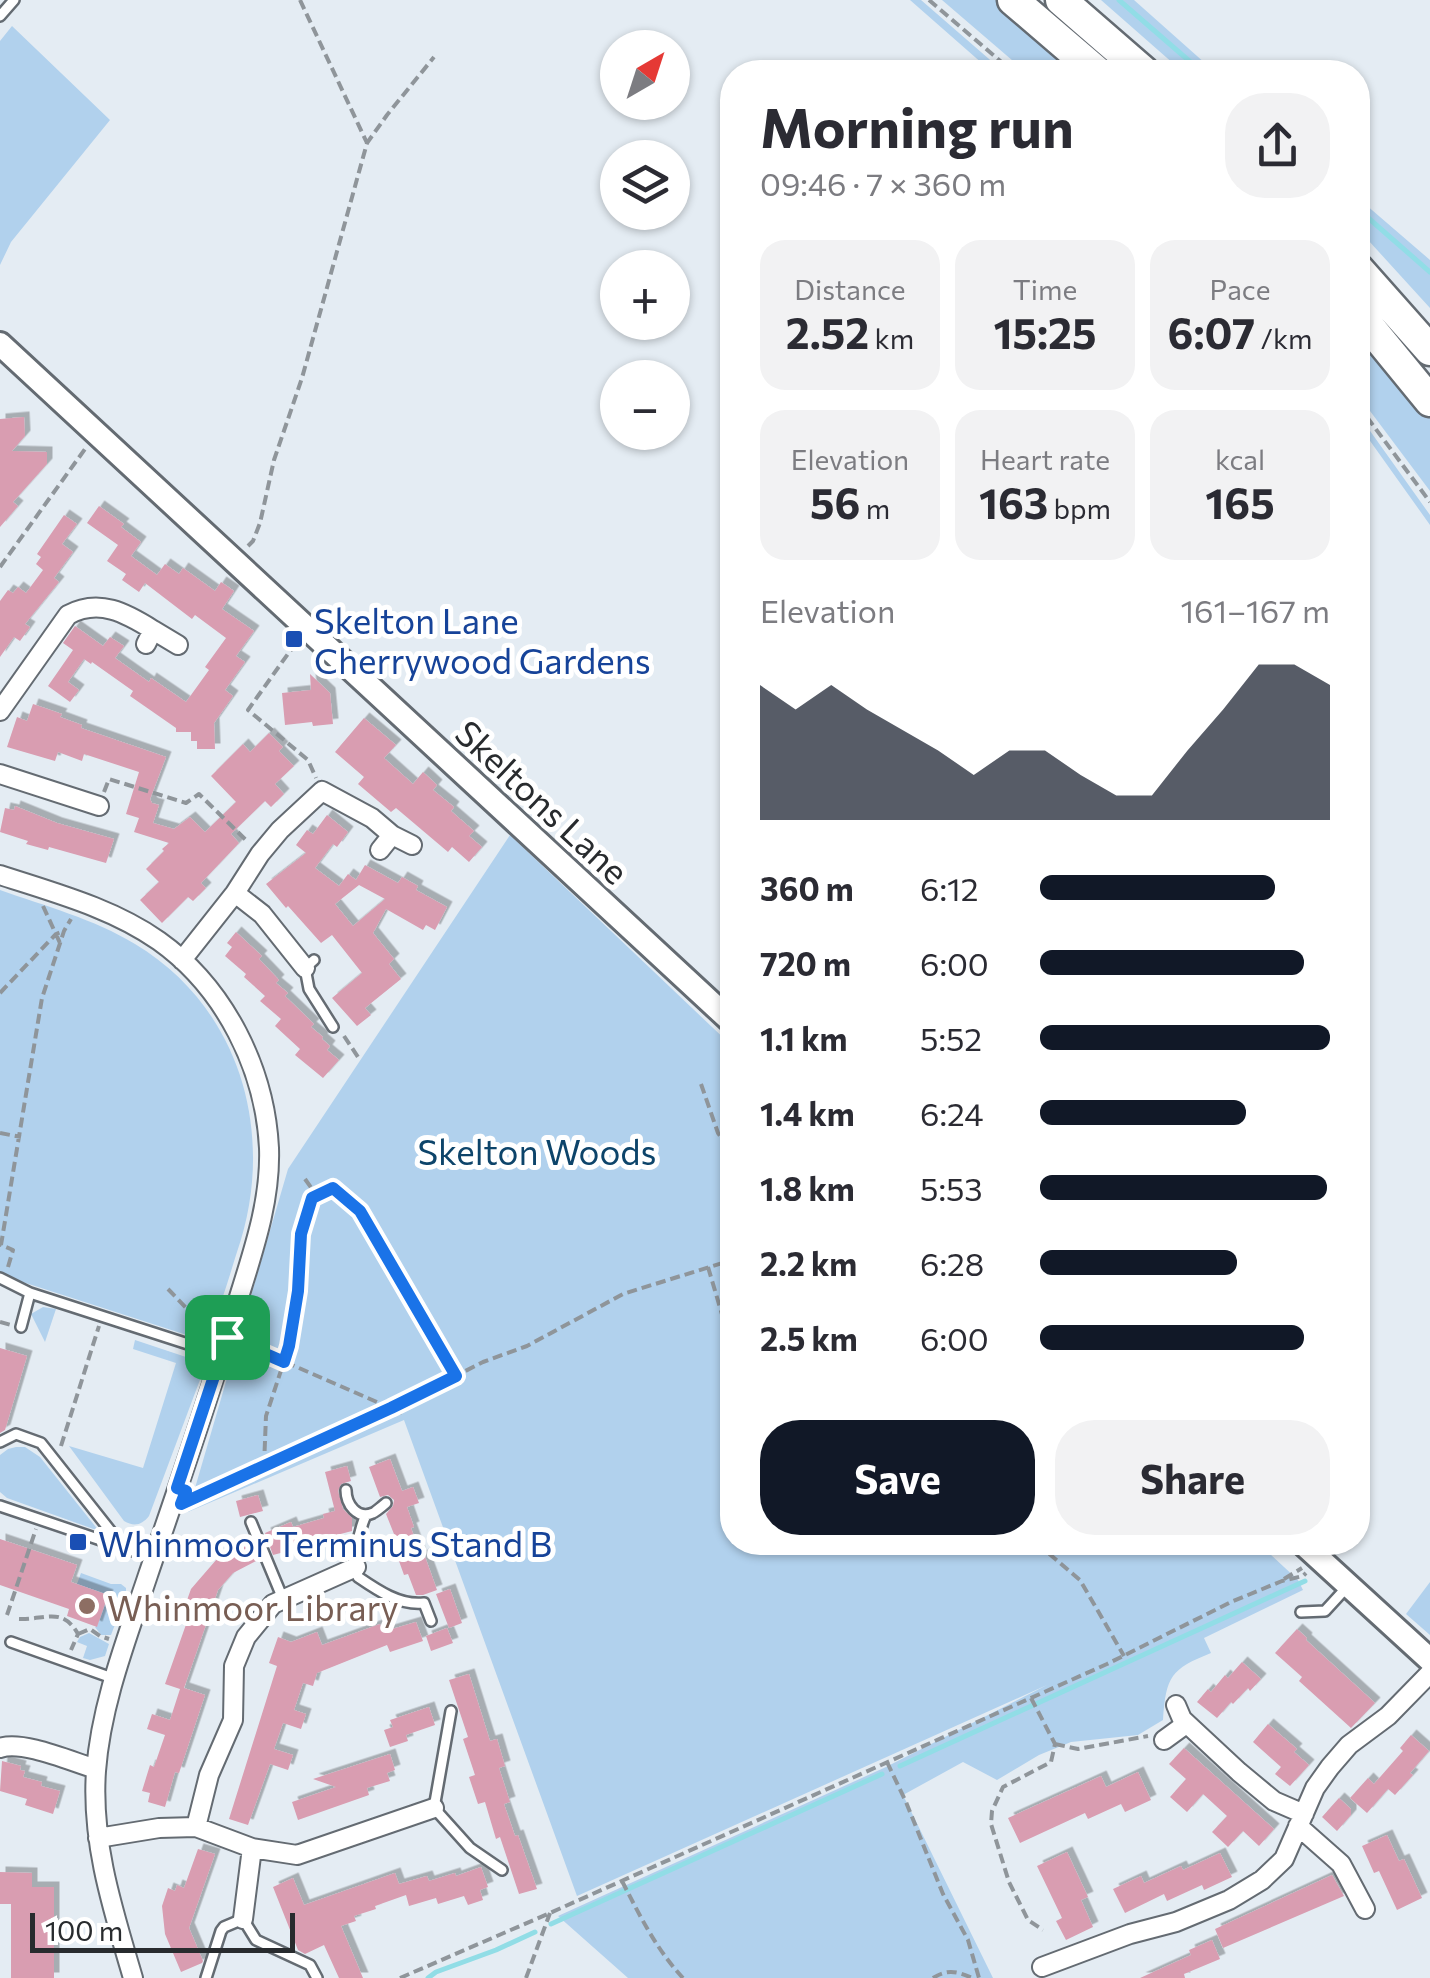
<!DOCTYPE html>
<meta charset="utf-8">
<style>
:root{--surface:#fff;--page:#f2f2f3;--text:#2b2b33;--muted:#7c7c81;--accent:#111827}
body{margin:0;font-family:Commissioner,sans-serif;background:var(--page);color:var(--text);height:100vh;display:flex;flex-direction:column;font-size:38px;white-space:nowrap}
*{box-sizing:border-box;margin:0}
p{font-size:32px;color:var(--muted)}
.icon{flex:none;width:55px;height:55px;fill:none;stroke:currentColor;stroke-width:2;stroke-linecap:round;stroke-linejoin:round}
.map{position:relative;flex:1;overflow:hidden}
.details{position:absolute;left:720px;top:60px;width:650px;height:1495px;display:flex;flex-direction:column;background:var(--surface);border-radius:40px;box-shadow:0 2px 8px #0004}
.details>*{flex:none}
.needle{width:65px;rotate:39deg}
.controls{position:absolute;left:600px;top:30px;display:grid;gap:20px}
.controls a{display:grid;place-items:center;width:90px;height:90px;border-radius:50%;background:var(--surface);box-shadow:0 2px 8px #0004;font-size:50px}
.scale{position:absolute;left:30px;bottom:25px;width:265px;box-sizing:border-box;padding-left:10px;border:5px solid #282b2e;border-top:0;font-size:28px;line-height:35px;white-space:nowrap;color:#282b2e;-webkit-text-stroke:8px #fff;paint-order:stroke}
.pin{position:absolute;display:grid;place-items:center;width:85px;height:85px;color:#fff;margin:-42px;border-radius:20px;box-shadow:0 5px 15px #0006}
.round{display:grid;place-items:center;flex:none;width:105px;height:105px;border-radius:40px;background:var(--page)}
.headline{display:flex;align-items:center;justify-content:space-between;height:170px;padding:0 40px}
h1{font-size:55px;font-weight:700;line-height:75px}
.metrics{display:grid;grid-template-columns:repeat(3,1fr);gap:15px;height:170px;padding:10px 40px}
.metrics div{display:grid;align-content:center;border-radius:25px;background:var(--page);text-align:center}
.metrics b{font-size:42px;font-weight:700}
.metrics small{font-size:28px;font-weight:400}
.metrics p{font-size:28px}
.chart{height:280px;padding:20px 40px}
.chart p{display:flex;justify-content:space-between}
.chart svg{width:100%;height:180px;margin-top:10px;fill:var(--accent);opacity:.7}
.button{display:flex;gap:20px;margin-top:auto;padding:20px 40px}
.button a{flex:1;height:115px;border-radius:40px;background:var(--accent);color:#fff;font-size:40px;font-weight:700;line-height:115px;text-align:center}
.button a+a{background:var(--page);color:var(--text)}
ul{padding:0 40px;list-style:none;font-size:32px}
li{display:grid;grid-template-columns:160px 120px 1fr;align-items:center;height:75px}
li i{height:25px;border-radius:12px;background:var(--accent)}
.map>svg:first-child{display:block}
.green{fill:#b1d1ed}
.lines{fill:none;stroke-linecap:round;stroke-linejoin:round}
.stream{stroke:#91dde6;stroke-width:5}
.building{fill:#d99db1;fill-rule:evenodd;filter:url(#shadow)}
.service-casing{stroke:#646b72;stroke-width:14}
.minor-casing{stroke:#646b72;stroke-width:22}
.tertiary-casing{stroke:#646b72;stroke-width:28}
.trunk-casing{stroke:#646b72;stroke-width:35}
.path{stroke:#8f959a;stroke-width:4;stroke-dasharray:10 5;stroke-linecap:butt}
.service{stroke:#fff;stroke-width:9}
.minor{stroke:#fff;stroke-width:18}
.tertiary{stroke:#fff;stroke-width:22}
.trunk{stroke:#fff;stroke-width:30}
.route-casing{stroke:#fff;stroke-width:20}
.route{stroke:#1a73e8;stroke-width:12}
.transit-dot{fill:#1a4fb4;stroke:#fff;stroke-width:4}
.education-dot{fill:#8d6e63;stroke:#fff;stroke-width:4}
.labels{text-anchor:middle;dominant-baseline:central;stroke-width:10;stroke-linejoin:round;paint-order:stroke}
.transit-label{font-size:35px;fill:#164399;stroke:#fff;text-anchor:start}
.street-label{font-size:35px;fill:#282b2e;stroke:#fff}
.park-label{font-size:35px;fill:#0d446a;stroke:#fff}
.education-label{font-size:35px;fill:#785e54;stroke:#fff;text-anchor:start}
</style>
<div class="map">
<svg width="1430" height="1978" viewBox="0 0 1430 1978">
<defs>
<filter id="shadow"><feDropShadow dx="5.5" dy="-5.5" stdDeviation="0" flood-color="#0004"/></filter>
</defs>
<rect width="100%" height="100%" fill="#e4ecf3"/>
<path class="green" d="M910 0H921L1004 72H992Z
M942 0H997L1080 72H1026Z
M1101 0H1134L1215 72H1183Z
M12 26 110 120 11 242 0 265V41Z
M1358 198 1430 260V308L1358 229Z
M1358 330 1430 417V491L1358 395Z
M1358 414 1430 515V525L1358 424Z
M510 835 732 1046V1542L1258 1543 1298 1580 1303 1590 1204 1638 1211 1653C1171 1669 1166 1676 1163 1720L1138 1735 1071 1742 1039 1755 997 1780 963 1762 903 1795 993 1978H628L558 1916 886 1767 1047 1685 577 1896 404 1420 188 1512 288 1169Z
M0 890C45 906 94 919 135 944 242 1008 277 1137 237 1252 231 1270 218 1319 207 1330 202 1335 200 1335 193 1337L4 1276 0 1272Z
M43 1307 56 1309 45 1342 31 1314Z
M135 1340 192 1359 199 1367 201 1377 149 1516C142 1525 134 1527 124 1521L69 1446 143 1468 176 1363 133 1349Z
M16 1447H25L40 1457 99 1531 7 1498 0 1492V1455L8 1449Z
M81 1573 111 1584H121L126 1588V1596L111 1635H101L95 1627 97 1626 108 1595 77 1584Z
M1430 1582V1635L1406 1614Z
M89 1633 109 1644 105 1656 90 1660 83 1658 87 1646 77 1642 80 1637Z"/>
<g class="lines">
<path class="stream" d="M1119 0 1202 72
M1358 209 1430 272
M900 1766 1305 1581
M551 1924 882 1774
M428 1978 436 1972 496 1950 535 1932"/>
</g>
<path class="building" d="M24 417 25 436 12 451 47 452V464L13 502 18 506 0 527V419Z
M99 506 124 524 121 527 141 542 131 556 157 575 165 564 179 574 183 568 215 591 221 582 234 591 222 609 254 631 236 656 245 662 225 690 233 696 214 723 215 749H197V741H191V732H176V728L130 696 133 691 92 662 91 664 84 659 68 682 79 690 70 702 48 686 73 650 63 643 75 626 103 646 110 637 124 646 115 658 149 682 151 678 186 702 209 670 205 667 226 638 195 615 192 619 145 583 139 592 122 580 126 574 107 561 118 545 87 523Z
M64 515 77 524 62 544 73 552 54 578 59 582 25 624 30 627 20 641 14 637 0 657V601L8 590 13 593 18 587 26 593 43 570 36 564 41 557 37 554Z
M310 674 330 693 333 724 313 726 312 722 285 725 282 693 311 690Z
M33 704 62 714 60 717 82 725 81 728 166 757 150 799 152 803 159 805 153 823 174 829 190 817 205 832 236 802 211 776 243 744 250 752 269 733 283 747 279 751 294 766 275 784 284 794 271 807 265 801 231 834 239 843 201 883 206 888 193 901 188 897 162 923 140 900 159 882 146 869 164 851 162 849 169 843 134 832 139 818 126 814 139 772 84 754 82 761 58 752 55 761 7 747 17 717 27 721Z
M364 718 396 745 384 758 413 784 423 772 437 785 433 790 454 807 451 811 474 831 469 836 482 847 469 862 452 847 448 852 396 808 391 812 358 784 364 777 335 752Z
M15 806 57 823 114 839 106 863 49 847 48 850 26 844 28 841 0 832 5 808 14 810Z
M327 815 348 832 337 847 333 844 315 868 339 886 348 874 356 880 365 865 398 883 402 877 418 886 416 890 447 907 435 930 426 925 423 930 386 909 373 933 394 959 389 964 401 979 365 1008 371 1015 357 1026 332 998 362 973 332 935 321 943 288 906 286 908 266 884 306 853 296 845 307 830 313 834ZM359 885 385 899 353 926 335 904Z
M236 932 262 956 259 959 279 980 276 983 288 993 285 996 314 1024 311 1027 323 1037 322 1039 330 1046 327 1050 339 1060 323 1078 295 1055 300 1049 275 1026 281 1019 260 1001 265 996 244 977 246 974 225 956 232 947 227 943Z
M0 1348 27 1356 5 1430 0 1433Z
M390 1459 402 1491 413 1487 419 1503 407 1507 414 1527 411 1528 421 1556 424 1554 437 1590 423 1595H416L408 1574 404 1575 390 1536 394 1534 386 1514 393 1506 394 1500 388 1495 380 1497 369 1467Z
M347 1466 351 1481 341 1484 338 1491 343 1509 352 1518V1531L329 1537 330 1540 273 1555 265 1533 291 1522 293 1527 324 1518 323 1514 335 1511 325 1472Z
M258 1495 263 1511 240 1517 236 1501Z
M0 1539 77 1565 71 1582 108 1595 97 1627 67 1616 69 1609 0 1585Z
M250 1541 258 1560 233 1573 218 1590 184 1688 205 1695 179 1773 175 1772 165 1807 148 1802 150 1793 142 1791 150 1765 154 1767 165 1735 147 1729 152 1714 170 1720 180 1689 165 1684 189 1616 182 1614 191 1589 230 1544 233 1550Z
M450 1589 462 1623 449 1628 436 1594Z
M416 1622 423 1641 390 1652 387 1645 317 1673 313 1686 303 1683 294 1710 306 1714 301 1729 283 1723 274 1749 293 1755 288 1770 270 1764 248 1825 229 1819 277 1666 269 1663 278 1637 291 1642 317 1632 322 1645 380 1624 382 1632Z
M447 1628 453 1643 431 1651 426 1636Z
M1297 1629 1307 1638 1306 1640 1375 1703 1351 1728 1299 1681 1302 1677 1275 1653Z
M1242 1662 1261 1679 1250 1691 1248 1688 1233 1704 1231 1702 1217 1718 1197 1702 1208 1689 1211 1692 1225 1675 1228 1678Z
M469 1674 490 1741 497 1739 505 1766 499 1768 510 1802 504 1804 515 1836 518 1835 537 1889 519 1894 500 1837 496 1839 485 1802 478 1804 469 1777 475 1775 463 1739 468 1737 449 1680Z
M429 1707 435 1725 406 1735 408 1741 390 1747 384 1730 393 1727 390 1720Z
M1268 1724 1297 1749 1294 1752 1309 1765 1290 1786 1275 1774 1281 1767 1253 1742Z
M1411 1735 1429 1751 1410 1773 1413 1775 1395 1795 1388 1789 1367 1813 1350 1798 1368 1778 1374 1784 1403 1751 1400 1748Z
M1184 1748 1274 1829 1259 1846 1243 1831 1228 1847 1212 1832 1227 1816 1203 1794 1187 1812 1170 1797 1186 1779 1169 1764Z
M390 1754 395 1770 387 1773 390 1781 367 1788 369 1795 298 1820 292 1802 336 1787 313 1779Z
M2 1761 21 1766 20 1770 25 1771 23 1777 42 1782 41 1786 60 1791 53 1814 25 1805 27 1799 0 1791Z
M1138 1772 1151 1800 1125 1812 1121 1804 1088 1819 1085 1813 1020 1843 1008 1818 1101 1776 1106 1787Z
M1339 1798 1351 1809V1815L1337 1831 1322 1817Z
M1387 1835 1399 1861 1404 1859 1422 1898 1397 1910 1379 1871 1374 1873 1362 1846Z
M198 1849 215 1854 189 1928 203 1961 202 1963 181 1972 165 1934 162 1906 168 1888 175 1891 177 1885 184 1888Z
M1067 1852 1088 1897 1081 1900 1093 1927 1066 1940 1056 1921 1062 1918 1037 1866Z
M1220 1853 1232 1877 1204 1890 1202 1885 1167 1901 1164 1894 1125 1913 1113 1889 1141 1876 1144 1883 1181 1866 1183 1870Z
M481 1867 488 1887 480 1890 483 1900 468 1905 464 1896 438 1904 436 1898 409 1906 406 1895 375 1906 376 1909 354 1916 356 1921 341 1926 363 1978H339L324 1945 305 1954 298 1950 273 1887 293 1878 304 1905 395 1873 399 1884 427 1876 429 1881 455 1873 456 1876Z
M0 1872 32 1873V1887H54V1978H11V1904H0Z
M1332 1875 1344 1896 1223 1948 1215 1929Z
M1212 1940 1220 1959 1184 1974 1185 1978H1140L1191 1955 1189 1950Z"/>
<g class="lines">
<g class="service-casing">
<path id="service" d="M0 16 14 0
M314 960 305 968 309 989 333 1027
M0 1278 30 1293
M21 1327 30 1293 222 1355
M0 1442 16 1434 41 1443 124 1548
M346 1490C346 1504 357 1520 373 1513 374 1513 385 1504 386 1503
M0 1506 154 1558
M366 1515C358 1532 354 1559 358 1577 377 1590 400 1606 424 1603L431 1621
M251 1522 283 1599
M1301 1612 1325 1611 1347 1587
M11 1642 115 1679
M451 1711 434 1808 470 1848 502 1870
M206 1978 221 1931 224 1927 243 1919 256 1940 310 1965 317 1978"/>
</g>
<g class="minor-casing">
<path id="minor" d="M146 644 153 630 178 645
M0 711 68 615C99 598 126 613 153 630
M0 774 99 806
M380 850 392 835 412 845
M0 875C55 893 112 908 159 941 225 988 265 1069 269 1148 271 1204 251 1257 235 1310 209 1399 178 1487 148 1575 127 1638 101 1704 96 1771 91 1843 113 1910 133 1978
M235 893 262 914 305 968
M182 960 235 893 260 854 280 830 322 791 372 818 392 835
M1176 1705 1182 1719 1239 1772 1274 1801 1304 1814
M1164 1740 1186 1724
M0 1748C23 1740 72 1762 96 1769
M1298 1826 1341 1864 1365 1909
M196 1827 209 1775 233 1720 234 1666 246 1637 273 1604 356 1567
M98 1838 159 1828 196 1827 252 1848 297 1855 434 1808
M243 1919 252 1848
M1042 1967 1130 1934 1176 1922 1229 1900 1262 1880 1284 1859 1315 1788 1330 1767 1349 1745 1388 1716 1430 1673"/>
</g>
<g class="tertiary-casing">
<path id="tertiary" d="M0 344 732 1022
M1301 1542 1430 1660"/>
</g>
<g class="trunk-casing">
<path id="trunk" d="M1013 0 1097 72
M1061 0 1144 72
M1358 269 1430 350
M1358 313 1430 401"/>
</g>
<path class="path" d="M300 0 367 143
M929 0 1013 72
M1168 65 1176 72
M1358 237 1368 248
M1358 405 1430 502
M248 546 253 541 260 523 274 460 302 378 367 143 387 115 434 57
M0 567 85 449
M298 644 290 651 248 710 308 760 316 778
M104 792 109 779 186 803 199 794 248 842
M43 906 60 943
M0 993 56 934 64 931
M344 1036 360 1060
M701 1084 718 1133 732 1152
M0 1133 21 1137
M305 1179 317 1196
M8 1267 13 1250 1 1245 42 998 64 931 71 919
M708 1267 729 1338
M168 1289 193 1315 213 1329
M0 1322 11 1325
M244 1344 402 1413
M61 1446 99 1326
M264 1466 266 1416 289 1346 298 1291 301 1234 312 1198 333 1188 360 1211 456 1376
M194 1498 391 1409 483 1362 527 1346 623 1294 732 1260
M1040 1542 1047 1552 1080 1580 1124 1656
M1284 1579 1302 1568
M7 1615 36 1529
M19 1619C45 1620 62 1606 78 1634L71 1650
M78 1634 90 1629 100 1636 109 1639
M1031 1698 1055 1744 1051 1762 1003 1787 992 1811 991 1824 1009 1882 1028 1920 1043 1930
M1055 1744 1078 1749 1148 1736
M887 1762 906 1802 943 1894 968 1940 979 1978
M622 1881C640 1916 656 1949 683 1978
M400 1978 550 1913 1107 1664 1231 1602 1282 1581 1303 1576 1306 1573
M526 1978 550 1913
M933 1978C947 1969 957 1971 972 1978"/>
<use href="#service" class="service"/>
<use href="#minor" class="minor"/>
<use href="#tertiary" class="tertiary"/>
<use href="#trunk" class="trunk"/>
</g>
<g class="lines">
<g class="route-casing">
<path id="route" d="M333 1188 360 1211 456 1376 391 1408 181 1504 186 1491 177 1488 227 1337 284 1362 289 1346 298 1291 301 1234 312 1198Z"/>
</g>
<use href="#route" class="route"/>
</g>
<g class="transit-dot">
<rect x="284" y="629" width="20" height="20" rx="5"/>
<rect x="68" y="1532" width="20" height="20" rx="5"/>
</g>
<circle class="education-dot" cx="87" cy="1606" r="10"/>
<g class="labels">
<g class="transit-label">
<text x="314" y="619">Skelton Lane<tspan x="314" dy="40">Cherrywood Gardens</tspan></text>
<text x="98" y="1542">Whinmoor Terminus Stand B</text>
</g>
<g class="street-label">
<text transform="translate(543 801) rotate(43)">Skeltons Lane</text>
</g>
<g class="park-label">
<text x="537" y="1150">Skelton Woods</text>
</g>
<g class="education-label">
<text x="107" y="1606">Whinmoor Library</text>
</g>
</g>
</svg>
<div class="controls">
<a><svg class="needle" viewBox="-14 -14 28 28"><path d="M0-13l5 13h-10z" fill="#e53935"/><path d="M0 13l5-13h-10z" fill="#7c7c81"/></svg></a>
<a><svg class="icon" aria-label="layers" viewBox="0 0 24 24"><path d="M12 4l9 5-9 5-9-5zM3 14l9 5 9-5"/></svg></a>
<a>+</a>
<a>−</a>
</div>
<div class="scale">100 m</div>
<div class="pin" style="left:227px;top:1337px;background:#1e9e55"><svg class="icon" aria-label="arrive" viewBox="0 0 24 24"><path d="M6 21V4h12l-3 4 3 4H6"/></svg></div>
<section class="details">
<div class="headline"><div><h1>Morning run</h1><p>09:46 · 7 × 360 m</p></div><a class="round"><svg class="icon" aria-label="share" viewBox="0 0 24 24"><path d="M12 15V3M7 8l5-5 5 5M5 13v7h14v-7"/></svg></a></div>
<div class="metrics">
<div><p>Distance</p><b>2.52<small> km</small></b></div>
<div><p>Time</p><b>15:25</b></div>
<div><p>Pace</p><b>6:07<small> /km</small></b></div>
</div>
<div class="metrics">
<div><p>Elevation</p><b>56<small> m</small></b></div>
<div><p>Heart rate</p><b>163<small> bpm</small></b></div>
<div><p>kcal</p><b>165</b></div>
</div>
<div class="chart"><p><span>Elevation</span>161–167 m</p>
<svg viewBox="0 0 160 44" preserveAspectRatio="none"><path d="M0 44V11L10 17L20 11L30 17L40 22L50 27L60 33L70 27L80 27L90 33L100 38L110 38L120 27L130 17L140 6L150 6L160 11V44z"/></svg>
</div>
<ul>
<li><b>360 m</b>6:12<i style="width:81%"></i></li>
<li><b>720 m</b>6:00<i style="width:91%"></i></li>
<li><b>1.1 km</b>5:52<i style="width:100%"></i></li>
<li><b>1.4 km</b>6:24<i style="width:71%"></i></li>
<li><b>1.8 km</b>5:53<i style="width:99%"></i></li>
<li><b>2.2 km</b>6:28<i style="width:68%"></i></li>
<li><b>2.5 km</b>6:00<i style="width:91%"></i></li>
</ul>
<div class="button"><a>Save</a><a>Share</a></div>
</section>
</div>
